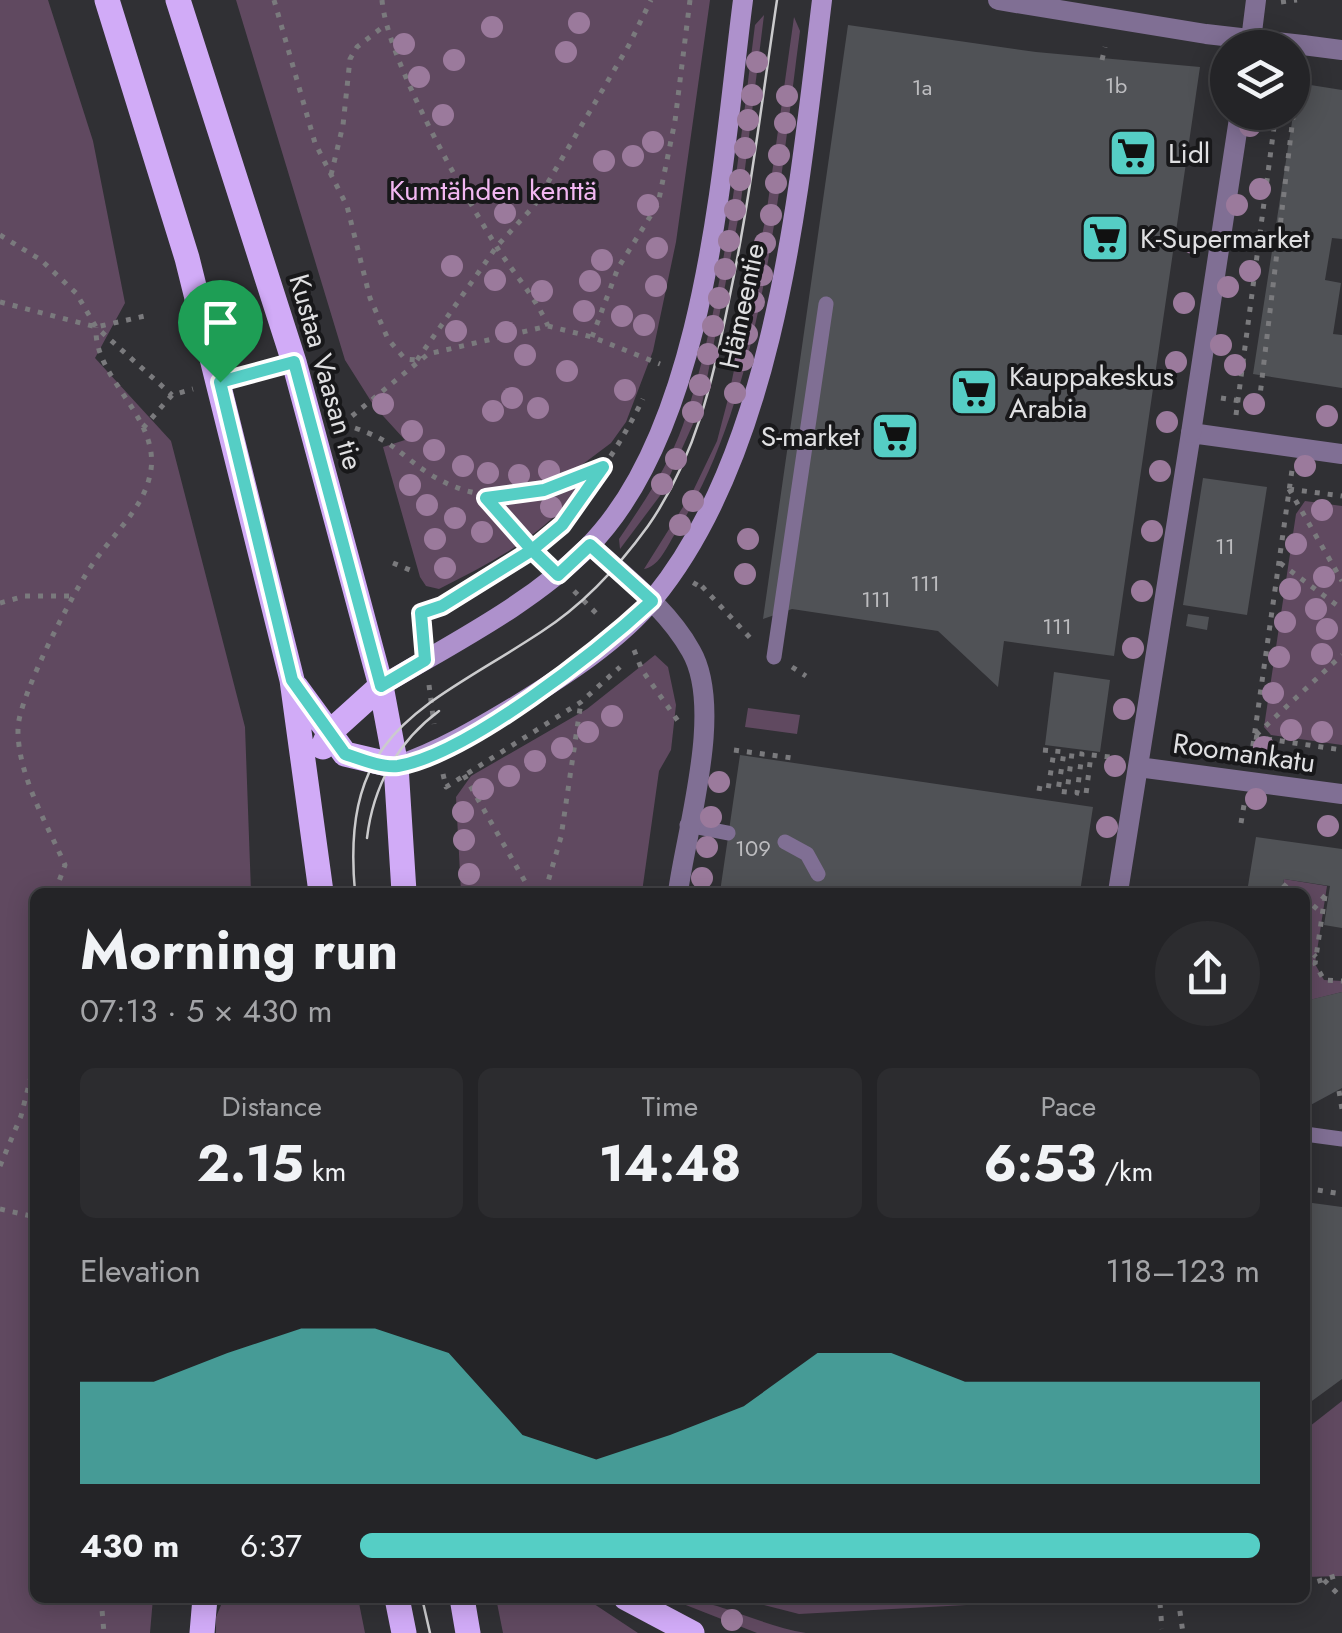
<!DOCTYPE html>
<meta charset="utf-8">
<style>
:root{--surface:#242427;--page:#2c2c2f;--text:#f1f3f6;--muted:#a3a4a7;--line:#414144;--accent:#55cec5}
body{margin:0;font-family:Jost,sans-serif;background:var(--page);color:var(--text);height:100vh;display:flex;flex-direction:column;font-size:38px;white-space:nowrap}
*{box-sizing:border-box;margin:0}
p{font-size:32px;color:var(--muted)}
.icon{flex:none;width:55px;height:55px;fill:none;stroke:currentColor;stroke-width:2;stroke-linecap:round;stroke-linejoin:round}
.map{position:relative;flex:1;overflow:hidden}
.details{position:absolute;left:30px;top:888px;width:1280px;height:715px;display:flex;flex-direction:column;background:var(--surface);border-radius:15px;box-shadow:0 5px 25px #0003,0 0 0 2px var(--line)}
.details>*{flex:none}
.fabs{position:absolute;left:1210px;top:30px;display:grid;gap:20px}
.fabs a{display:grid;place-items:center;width:100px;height:100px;border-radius:50%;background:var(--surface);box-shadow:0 5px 25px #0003,0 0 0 2px var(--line);font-size:50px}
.pin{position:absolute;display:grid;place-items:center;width:85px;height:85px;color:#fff;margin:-102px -42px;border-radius:50% 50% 50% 0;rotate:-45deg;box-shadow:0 0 10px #0007}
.pin .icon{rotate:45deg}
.round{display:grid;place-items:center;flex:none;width:105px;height:105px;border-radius:52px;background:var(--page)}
.head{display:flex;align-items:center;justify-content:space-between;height:170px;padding:0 50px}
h1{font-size:55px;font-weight:700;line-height:75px}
.stats{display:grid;grid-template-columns:repeat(3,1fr);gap:15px;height:170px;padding:10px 50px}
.stats div{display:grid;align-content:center;border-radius:15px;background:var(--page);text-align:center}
.stats b{font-size:50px;font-weight:700}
.stats small{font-size:28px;font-weight:400}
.stats p{font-size:28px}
.chart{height:280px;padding:20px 50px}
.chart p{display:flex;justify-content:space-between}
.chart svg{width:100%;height:180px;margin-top:10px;fill:var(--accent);opacity:.7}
ul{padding:0 50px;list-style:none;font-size:32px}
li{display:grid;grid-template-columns:160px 120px 1fr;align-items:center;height:75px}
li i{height:25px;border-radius:12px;background:var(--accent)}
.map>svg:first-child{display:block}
.green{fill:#604960}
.building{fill:#505256}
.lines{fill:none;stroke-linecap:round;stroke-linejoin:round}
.path{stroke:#7a7a7d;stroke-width:5;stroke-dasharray:5 8;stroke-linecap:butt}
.service{stroke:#806f94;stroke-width:15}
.minor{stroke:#806f94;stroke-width:20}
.tertiary{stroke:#806f94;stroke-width:20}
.secondary{stroke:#ae91cc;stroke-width:20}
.primary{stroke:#d1abf7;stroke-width:25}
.tram{stroke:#cbcbcd;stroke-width:2.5}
.tree{fill:#9b7a9c}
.route-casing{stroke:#fff;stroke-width:20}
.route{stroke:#55cec5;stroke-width:12}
.labels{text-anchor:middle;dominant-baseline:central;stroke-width:8;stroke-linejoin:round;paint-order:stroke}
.number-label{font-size:22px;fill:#bcbcbf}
.poi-label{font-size:28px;fill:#e0e0e2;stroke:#18181a;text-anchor:start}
.park-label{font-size:28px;fill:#f2b7f2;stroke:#18181a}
.street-label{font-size:28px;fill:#e0e0e2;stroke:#18181a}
</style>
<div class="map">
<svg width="1342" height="1633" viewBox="0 0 1342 1633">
<rect width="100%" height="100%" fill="#303034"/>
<path class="green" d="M0 0H48L93 141 125 303 95 358 171 441 245 727 251 892H35V1598H153L150 1633H0Z
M236 0H710L676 242 653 351 626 422 611 443 571 473 577 490C545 536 488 564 439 589L426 586 420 577 383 447 405 440 374 406 345 360Z
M764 15 740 209 702 404 662 493 620 549 619 539C644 502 668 467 683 425 724 306 739 151 755 25Z
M794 17 800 31C779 189 762 403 673 537 666 549 658 567 644 569L693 491 717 441 728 399 766 216Z
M1305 501 1342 506V745L1271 735 1264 727 1296 514Z
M655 655 668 667 676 705 671 750 659 771 642 892H461L456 797 471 776 587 709Z
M748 708 800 715 797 734 745 727Z
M1284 879 1327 886 1315 964 1324 980 1342 981V992L1306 1001 1311 959 1305 957V892H1282Z
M1342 1401V1576L1305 1577V1430Z
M224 1598H358L365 1633H216V1617Z
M496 1598H585L638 1633H503Z
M668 1598C714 1597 759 1626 806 1633H757Z
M737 1598H1095L799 1614Z"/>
<path class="building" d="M848 25 1036 52 1200 67 1114 656 1004 641 998 687 938 631 792 609 763 619Z
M1298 83 1342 90V239L1332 238 1325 280 1341 283 1333 334 1342 335V388L1253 374Z
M1203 478 1267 487 1247 615 1183 605Z
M1188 614 1209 617 1207 630 1186 626Z
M1054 672 1110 680 1100 752 1045 745Z
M740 755 1093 807 1080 892H720Z
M1256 837 1342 849V928L1324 925 1330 886 1284 879 1282 892H1247Z
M1342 992V1088L1305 1108V1001Z
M1305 1202 1342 1207V1379L1305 1406Z"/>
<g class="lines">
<path class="path" d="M274 0 315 143 347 206 370 298 388 339 405 359 417 360
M382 0C387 60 464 195 498 249 515 275 536 298 548 326
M1281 2 1297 0
M1102 60 1105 47
M1210 78 1228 82
M331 175 343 125 350 59 357 47 384 26
M0 235 41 260 76 293 96 327 172 395
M0 302 96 327 145 316
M592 337 618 268 658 204 675 121 690 0
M417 360 497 246 534 206 629 45 651 0
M243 376 271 368
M1221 398 1259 404 1298 75
M1236 415 1276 112
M352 416 428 354 548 326 592 337 660 364
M143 428 172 395 193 389
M355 428C393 441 397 452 428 473 489 512 539 493 600 468
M1289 489 1342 581
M1289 489 1342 496
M486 498 541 558
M393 563 410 570
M1280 563 1342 609
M694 586 697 581 754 642
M574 591 601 618
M0 603 25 596H69
M423 635 421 613C527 575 594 497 643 399
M634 650 642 670 678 721
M792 667 806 676
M429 685 434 724
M1256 735 1342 655
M1254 737 1342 750
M734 750 792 758
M1043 750 1054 751
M1251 759 1292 470
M443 774 446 787 581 702 620 667
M464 775 531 892
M1037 788 1048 790 1054 751 1064 752 1058 791 1067 792 1072 753 1082 754 1077 793 1086 794 1091 755 1110 757
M1241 823 1244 805
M1283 884 1292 892
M55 892 65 865C47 824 17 774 18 728 19 696 74 590 94 562 112 536 141 510 149 479 166 420 93 381 96 327
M545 892 561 837 581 702
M1325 896 1315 964 1324 980 1342 981
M1305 919 1329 891
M1305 945 1316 957
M1339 1091 1342 1109
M0 1166 21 1116 35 1061
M1305 1188 1342 1194
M0 1209 35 1217
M1324 1580 1342 1598
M1305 1585 1342 1574
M101 1598 104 1633
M1178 1598 1183 1633
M1180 1601 1225 1598
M1160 1603 1162 1629"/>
<path class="service" d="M774 657 826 304
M687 825 728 833
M785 842 807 854 818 874
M1305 1134 1342 1139"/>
<path class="minor" d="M1303 45 1342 50
M590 545C625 577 667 608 691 651 724 708 687 827 678 892
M1138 767 1342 794
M1118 892 1191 433 1342 454"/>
<path class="tertiary" d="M998 0 1206 34 1303 45
M1250 48 1256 0
M1191 433 1240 112"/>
<path class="secondary" d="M381 686C451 644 530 605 588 547 708 426 722 162 743 0
M396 766C440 751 477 729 517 705 564 676 619 641 654 598 777 447 799 189 822 0"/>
<path class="primary" d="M107 0 187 258 292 680 321 892
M178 0 294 362 381 686 396 766 404 892
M296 687 345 754 396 766
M323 747 329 733 381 686
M397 1598 404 1633
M462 1598 468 1633
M626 1598 692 1633
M202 1633 205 1598"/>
<path class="tram" d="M367 838C373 787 397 742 439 711
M355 892C340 729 424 709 541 632 583 605 619 566 648 526 696 457 713 380 729 300 750 200 762 100 777 0
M422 1598 430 1633"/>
</g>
<g class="tree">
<circle cx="579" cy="23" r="11"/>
<circle cx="492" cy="27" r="11"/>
<circle cx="404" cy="44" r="11"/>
<circle cx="566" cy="52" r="11"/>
<circle cx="454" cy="60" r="11"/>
<circle cx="757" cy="62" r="11"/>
<circle cx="419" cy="77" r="11"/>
<circle cx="752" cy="95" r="11"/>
<circle cx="787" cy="96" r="11"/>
<circle cx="443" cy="115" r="11"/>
<circle cx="748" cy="120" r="11"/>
<circle cx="785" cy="123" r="11"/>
<circle cx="1250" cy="126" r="11"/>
<circle cx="653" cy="142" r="11"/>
<circle cx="745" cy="148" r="11"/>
<circle cx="779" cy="155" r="11"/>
<circle cx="633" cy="156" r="11"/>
<circle cx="604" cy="161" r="11"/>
<circle cx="740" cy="180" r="11"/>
<circle cx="776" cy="183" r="11"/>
<circle cx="1260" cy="189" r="11"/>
<circle cx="648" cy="205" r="11"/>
<circle cx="1237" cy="205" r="11"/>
<circle cx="735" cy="210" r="11"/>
<circle cx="505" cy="213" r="11"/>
<circle cx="771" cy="215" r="11"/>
<circle cx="729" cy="241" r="11"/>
<circle cx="765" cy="243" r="11"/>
<circle cx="1193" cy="243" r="11"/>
<circle cx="657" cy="248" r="11"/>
<circle cx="602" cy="260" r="11"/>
<circle cx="452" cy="266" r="11"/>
<circle cx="725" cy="269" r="11"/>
<circle cx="1250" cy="271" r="11"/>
<circle cx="762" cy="275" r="11"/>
<circle cx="495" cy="280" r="11"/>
<circle cx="590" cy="281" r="11"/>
<circle cx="656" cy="286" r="11"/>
<circle cx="1228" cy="287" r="11"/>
<circle cx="542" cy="291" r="11"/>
<circle cx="719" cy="298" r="11"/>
<circle cx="754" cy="302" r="11"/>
<circle cx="1184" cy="303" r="11"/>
<circle cx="584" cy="311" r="11"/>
<circle cx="622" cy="316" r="11"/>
<circle cx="644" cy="325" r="11"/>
<circle cx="713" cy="326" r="11"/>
<circle cx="456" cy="331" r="11"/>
<circle cx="506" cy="332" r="11"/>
<circle cx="747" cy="334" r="11"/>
<circle cx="1221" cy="345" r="11"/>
<circle cx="708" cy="354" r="11"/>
<circle cx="525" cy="355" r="11"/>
<circle cx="743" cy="360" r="11"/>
<circle cx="1176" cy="362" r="11"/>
<circle cx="1235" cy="365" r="11"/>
<circle cx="567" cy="371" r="11"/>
<circle cx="700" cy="385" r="11"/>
<circle cx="625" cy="390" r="11"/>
<circle cx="735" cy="393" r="11"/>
<circle cx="512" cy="398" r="11"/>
<circle cx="383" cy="404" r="11"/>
<circle cx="1254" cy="404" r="11"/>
<circle cx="538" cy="408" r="11"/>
<circle cx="493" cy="411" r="11"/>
<circle cx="693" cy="412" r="11"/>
<circle cx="1327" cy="416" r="11"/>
<circle cx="1167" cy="422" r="11"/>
<circle cx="412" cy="431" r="11"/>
<circle cx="434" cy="450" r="11"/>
<circle cx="676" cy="459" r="11"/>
<circle cx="463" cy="466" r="11"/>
<circle cx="1305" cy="466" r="11"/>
<circle cx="549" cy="471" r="11"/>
<circle cx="1160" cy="471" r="11"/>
<circle cx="488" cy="473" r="11"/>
<circle cx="519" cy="475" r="11"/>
<circle cx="662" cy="484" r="11"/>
<circle cx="410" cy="485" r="11"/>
<circle cx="693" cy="501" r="11"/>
<circle cx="427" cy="505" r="11"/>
<circle cx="551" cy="507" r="11"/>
<circle cx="1322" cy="510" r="11"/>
<circle cx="455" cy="518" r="11"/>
<circle cx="680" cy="525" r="11"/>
<circle cx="1152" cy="531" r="11"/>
<circle cx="482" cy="532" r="11"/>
<circle cx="435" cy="539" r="11"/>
<circle cx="748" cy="539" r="11"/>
<circle cx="1296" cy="544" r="11"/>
<circle cx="445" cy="568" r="11"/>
<circle cx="745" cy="574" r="11"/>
<circle cx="1324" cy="577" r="11"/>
<circle cx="1290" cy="589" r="11"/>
<circle cx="1142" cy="591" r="11"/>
<circle cx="1316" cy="609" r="11"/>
<circle cx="1285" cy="622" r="11"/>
<circle cx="1327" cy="629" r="11"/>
<circle cx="1133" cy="648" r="11"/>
<circle cx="1322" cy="654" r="11"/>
<circle cx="1279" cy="657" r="11"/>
<circle cx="1273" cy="693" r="11"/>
<circle cx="1124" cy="709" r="11"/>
<circle cx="612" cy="716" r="11"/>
<circle cx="1291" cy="730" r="11"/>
<circle cx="588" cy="732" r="11"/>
<circle cx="1322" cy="732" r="11"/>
<circle cx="1264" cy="747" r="11"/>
<circle cx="562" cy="748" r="11"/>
<circle cx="535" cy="761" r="11"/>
<circle cx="1115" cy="766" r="11"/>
<circle cx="509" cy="776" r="11"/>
<circle cx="719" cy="782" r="11"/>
<circle cx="483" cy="789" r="11"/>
<circle cx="1256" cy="799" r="11"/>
<circle cx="463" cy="812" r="11"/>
<circle cx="711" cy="817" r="11"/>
<circle cx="1328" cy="826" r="11"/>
<circle cx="1107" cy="827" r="11"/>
<circle cx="464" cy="840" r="11"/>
<circle cx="707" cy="847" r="11"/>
<circle cx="469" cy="874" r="11"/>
<circle cx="702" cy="878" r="11"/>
<circle cx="732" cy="1620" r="11"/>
</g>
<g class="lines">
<g class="route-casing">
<path id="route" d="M220 382 292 680 345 754C360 759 382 768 398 766 468 754 599 650 652 601L590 545 558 575 532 550 562 525 603 467 544 490 486 498 532 550 442 606 421 613 425 660 381 686 294 362 220 382"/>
</g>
<use href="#route" class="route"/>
</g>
<defs>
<g id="supermarket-square" transform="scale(2.5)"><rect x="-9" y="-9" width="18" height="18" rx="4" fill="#55cec5" stroke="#18181a"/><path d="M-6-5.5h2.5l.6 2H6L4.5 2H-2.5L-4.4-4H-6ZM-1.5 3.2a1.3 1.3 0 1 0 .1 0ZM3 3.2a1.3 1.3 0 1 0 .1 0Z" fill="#111"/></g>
</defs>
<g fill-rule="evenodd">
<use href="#supermarket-square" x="1133" y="153"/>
<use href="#supermarket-square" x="1105" y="238"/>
<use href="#supermarket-square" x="974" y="392"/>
<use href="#supermarket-square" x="895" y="436"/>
</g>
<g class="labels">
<g class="number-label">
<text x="1116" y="85">1b</text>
<text x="922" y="87">1a</text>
<text x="1225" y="546">11</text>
<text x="925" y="583">111</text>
<text x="876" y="599">111</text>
<text x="1057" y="626">111</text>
<text x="753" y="848">109</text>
</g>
<g class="poi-label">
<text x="1168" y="153">Lidl</text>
<text x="1140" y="238">K-Supermarket</text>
<text x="1009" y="376">Kauppakeskus<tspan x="1009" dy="32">Arabia</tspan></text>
<text x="860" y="436" text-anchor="end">S-market</text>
</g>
<g class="park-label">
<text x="493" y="190">Kumtähden kenttä</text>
</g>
<g class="street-label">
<text transform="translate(742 306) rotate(-78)">Hämeentie</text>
<text transform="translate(326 372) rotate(74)">Kustaa Vaasan tie</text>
<text transform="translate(1244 753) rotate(8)">Roomankatu</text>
</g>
</g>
</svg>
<div class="fabs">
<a><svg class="icon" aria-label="layers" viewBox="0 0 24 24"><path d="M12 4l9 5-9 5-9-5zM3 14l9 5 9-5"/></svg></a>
</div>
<div class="pin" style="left:220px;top:382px;background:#1e9e55"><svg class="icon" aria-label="arrive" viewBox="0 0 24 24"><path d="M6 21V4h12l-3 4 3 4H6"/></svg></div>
<section class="details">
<div class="head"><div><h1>Morning run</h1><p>07:13 · 5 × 430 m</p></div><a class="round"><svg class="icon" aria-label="share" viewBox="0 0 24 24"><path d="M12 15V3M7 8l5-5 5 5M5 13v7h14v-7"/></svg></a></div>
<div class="stats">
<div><p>Distance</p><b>2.15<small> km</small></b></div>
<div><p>Time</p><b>14:48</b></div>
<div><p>Pace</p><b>6:53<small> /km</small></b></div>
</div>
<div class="chart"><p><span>Elevation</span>118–123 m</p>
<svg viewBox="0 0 160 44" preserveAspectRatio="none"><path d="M0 44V19L10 19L20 12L30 6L40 6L50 12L60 32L70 38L80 32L90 25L100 12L110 12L120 19L130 19L140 19L150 19L160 19V44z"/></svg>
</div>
<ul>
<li><b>430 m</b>6:37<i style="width:100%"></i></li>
</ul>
</section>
</div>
